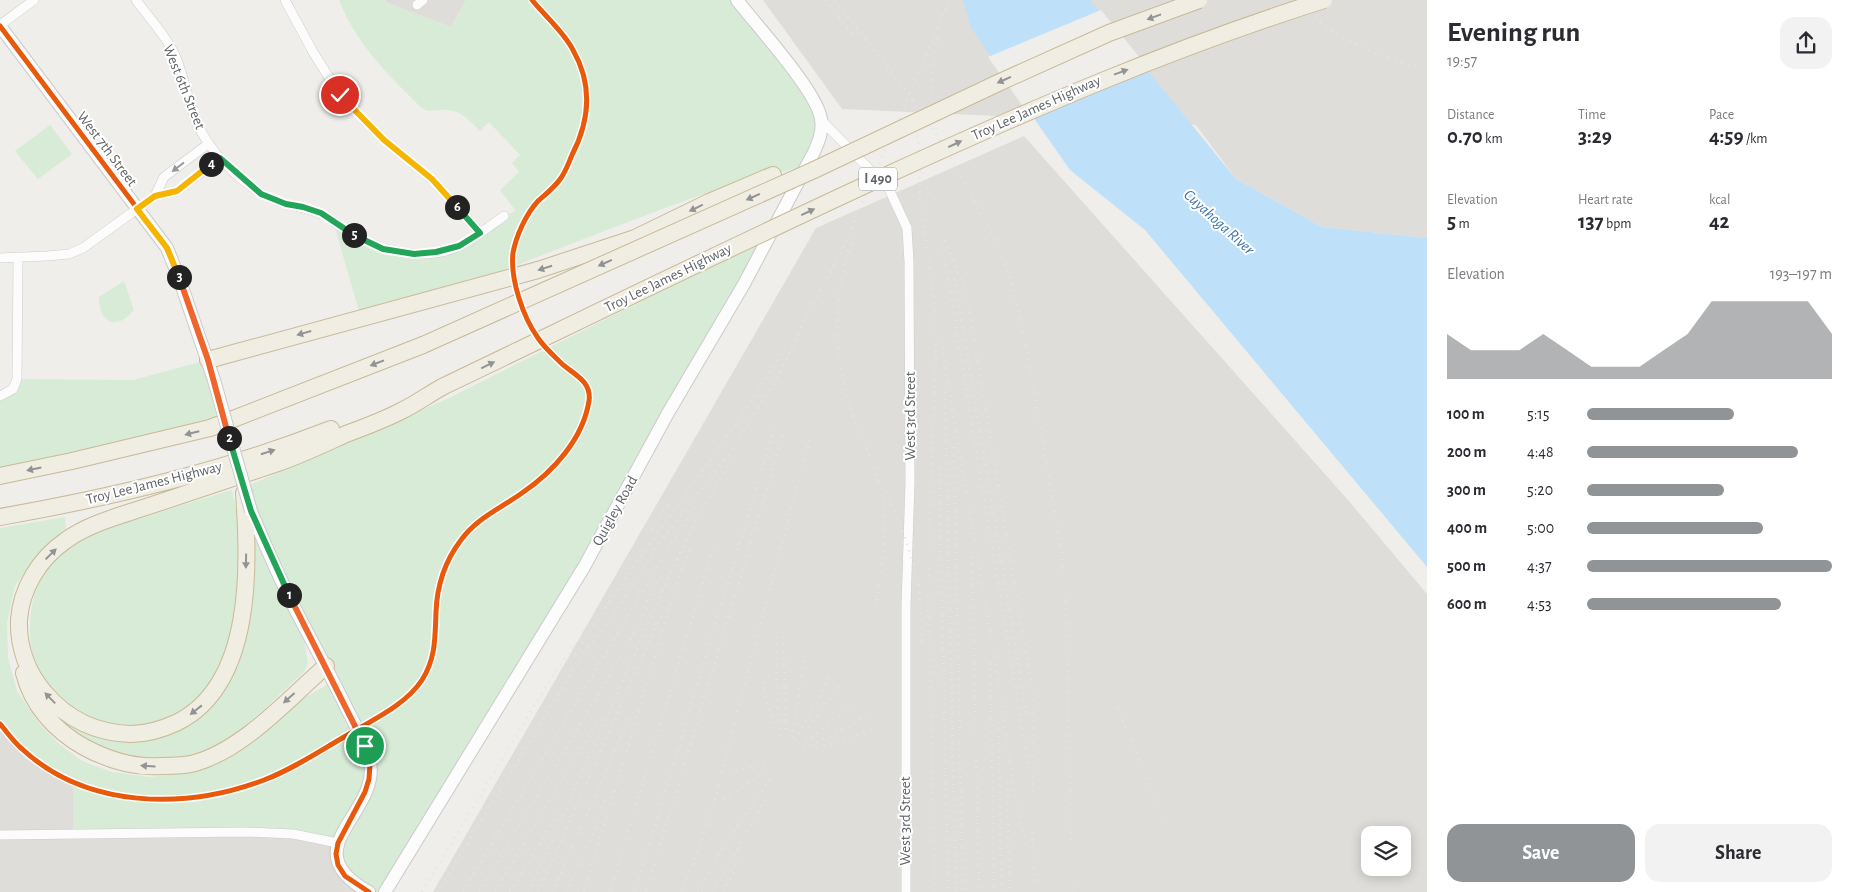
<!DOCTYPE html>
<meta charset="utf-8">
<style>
:root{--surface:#fff;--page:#f2f2f3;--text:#2b2b33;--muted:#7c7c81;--accent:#919496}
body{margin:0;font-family:"Alegreya Sans",sans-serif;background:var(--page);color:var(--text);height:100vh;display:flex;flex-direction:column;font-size:19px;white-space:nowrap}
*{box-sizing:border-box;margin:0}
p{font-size:16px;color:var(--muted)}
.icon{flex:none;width:28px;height:28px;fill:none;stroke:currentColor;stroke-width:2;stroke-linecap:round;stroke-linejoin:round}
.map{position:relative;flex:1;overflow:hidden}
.drawer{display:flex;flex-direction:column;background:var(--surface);width:425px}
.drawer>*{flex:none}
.controls{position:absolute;left:1361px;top:826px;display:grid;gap:10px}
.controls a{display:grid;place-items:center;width:50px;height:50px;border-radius:10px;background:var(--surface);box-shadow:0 2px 12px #0003;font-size:25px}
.pin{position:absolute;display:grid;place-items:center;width:42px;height:42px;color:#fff;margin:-21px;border:2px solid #fff;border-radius:50%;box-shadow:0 1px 5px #0007}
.km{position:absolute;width:25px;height:25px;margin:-12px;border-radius:50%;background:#222;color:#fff;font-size:14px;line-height:25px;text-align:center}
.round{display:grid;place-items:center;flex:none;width:52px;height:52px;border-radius:15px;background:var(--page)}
.head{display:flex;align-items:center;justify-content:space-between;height:85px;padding:0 20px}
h1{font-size:28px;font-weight:700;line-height:38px}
.metrics{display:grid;grid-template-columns:repeat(3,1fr);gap:8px;height:85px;padding:5px 20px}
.metrics div{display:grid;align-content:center}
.metrics b{font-size:21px;font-weight:700}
.metrics small{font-size:14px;font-weight:400}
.metrics p{font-size:14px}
.chart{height:140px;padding:10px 20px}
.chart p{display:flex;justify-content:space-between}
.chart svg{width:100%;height:90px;margin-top:5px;fill:var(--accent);opacity:.7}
.button{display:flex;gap:10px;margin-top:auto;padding:10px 20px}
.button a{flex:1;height:58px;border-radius:15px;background:var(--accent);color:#fff;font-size:20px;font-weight:700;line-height:58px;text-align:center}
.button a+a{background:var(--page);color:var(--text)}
ul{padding:0 20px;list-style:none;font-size:16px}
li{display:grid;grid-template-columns:80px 60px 1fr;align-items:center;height:38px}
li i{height:12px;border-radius:6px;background:var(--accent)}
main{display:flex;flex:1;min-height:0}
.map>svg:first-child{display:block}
.industrial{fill:#dfddda;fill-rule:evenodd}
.green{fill:#d8ebd6}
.water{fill:#bfe0f9}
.pier{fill:#efeeea}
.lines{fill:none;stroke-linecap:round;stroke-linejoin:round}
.street-casing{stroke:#cbcccc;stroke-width:10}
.secondary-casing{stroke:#cacacb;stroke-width:14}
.highway-casing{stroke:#c8b996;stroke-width:18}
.street{stroke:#fdfcfc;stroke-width:9}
.secondary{stroke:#fdfcfc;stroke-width:12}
.highway{stroke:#f0ede3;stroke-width:16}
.rail{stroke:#e4e4e4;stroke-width:3;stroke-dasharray:1 6;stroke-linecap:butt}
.secondary-bridge-casing{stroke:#cacacb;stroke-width:14;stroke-linecap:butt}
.highway-bridge-casing{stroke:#c8b996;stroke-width:18;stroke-linecap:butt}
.secondary-bridge{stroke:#fdfcfc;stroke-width:12}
.highway-bridge{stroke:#f0ede3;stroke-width:16}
.cycleway-casing{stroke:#fff;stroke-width:8}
.cycleway{stroke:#e8590c;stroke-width:5}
.oneway{fill:#929393}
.oneway2{fill:#96999c}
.split-1-casing{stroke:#fff;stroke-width:10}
.split-2-casing{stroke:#fff;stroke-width:10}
.split-3-casing{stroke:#fff;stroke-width:10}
.split-4-casing{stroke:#fff;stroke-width:10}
.split-5-casing{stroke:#fff;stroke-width:10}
.split-6-casing{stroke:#fff;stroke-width:10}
.split-7-casing{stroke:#fff;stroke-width:10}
.split-1{stroke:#f0652b;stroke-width:6}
.split-2{stroke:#22a559;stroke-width:6}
.split-3{stroke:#f0652b;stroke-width:6}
.split-4{stroke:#f5b400;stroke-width:6}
.split-5{stroke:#22a559;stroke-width:6}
.split-6{stroke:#22a559;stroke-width:6}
.split-7{stroke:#f5b400;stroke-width:6}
.labels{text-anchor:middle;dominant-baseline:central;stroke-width:4;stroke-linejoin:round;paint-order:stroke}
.shield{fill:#fff;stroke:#8f9295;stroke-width:1}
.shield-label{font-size:14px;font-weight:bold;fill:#5f6368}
.street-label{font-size:15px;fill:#5f6368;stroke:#fff}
.water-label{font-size:16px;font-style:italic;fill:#4174aa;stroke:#fff}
</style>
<main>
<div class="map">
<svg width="1427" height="892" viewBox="0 0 1427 892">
<rect width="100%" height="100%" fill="#efeeea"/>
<path class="industrial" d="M386 0H466L451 27 385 2Z
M763 0H1427V238L1322 227 1236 179 1196 125 842 109Z
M1024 136 1348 500 1427 594V892H433L816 228ZM1370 835H1402V868H1370Z
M0 724 18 746 38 763 73 783 246 832 338 843 369 892H0Z"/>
<path class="green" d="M339 0H386V2L451 27 466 0H737L808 90 821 120 804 172 796 168C764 178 732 184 701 195 587 235 477 285 361 318L333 221 349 233 414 254 459 246 504 216 516 211 500 190 519 172 512 163 520 155 489 122 480 131C470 121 461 110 446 110 438 109 431 113 423 109 391 78 355 43 339 0Z
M50 125 72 154 38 179 15 151Z
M769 237 744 284 385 892H369L345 876 338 843 293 834H73V783C39 764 24 754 0 724V528L65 517 66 530 37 555 15 586 7 623 8 657 17 691 40 724 57 742 82 761 112 772 150 777 191 771 237 753 274 725 301 700 333 681 243 488 449 398Z
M124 281 134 310C117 331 99 324 99 297Z
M208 360 226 425 0 478V396L17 379 133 380Z
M232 490C234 502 238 515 239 527 242 570 234 657 205 690 144 761 26 720 30 625 31 599 38 573 59 554 80 534 121 524 149 516 176 507 204 498 232 490Z
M255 539 304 640 308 663 304 672C276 697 249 727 216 746 175 769 121 762 81 739 74 735 67 728 60 722L63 719 130 740 219 694 251 546Z"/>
<path class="water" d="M963 0H1090L1236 179 1322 227 1427 238V567L1145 230 1070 170 971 28Z"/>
<path class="pier" d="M1101 10 1149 69 1031 118 988 57Z"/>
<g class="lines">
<g class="street-casing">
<path id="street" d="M136 0C150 19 168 38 177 60 188 89 190 118 209 144 227 170 256 195 286 204 297 207 308 208 319 213 331 217 339 227 350 233 383 252 424 262 460 246 475 238 490 226 504 216
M285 0 313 52 340 95 384 140 432 179 480 233
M417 5 423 0
M0 25 34 0
M821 120 889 189 907 228 909 262 910 482 906 606V892
M155 196 164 177 208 144
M0 258 47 256 69 254 83 248 155 196 177 191 220 158
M0 396 13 389 17 379 18 257
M0 835 246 832 293 834 338 843"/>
</g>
<g class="secondary-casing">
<path id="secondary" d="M0 26 167 248 179 278 214 380
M251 511C267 550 285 591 305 628 320 656 335 684 349 713 357 728 366 745 370 762 380 814 291 849 369 892
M385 892 584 567 668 413 744 284 814 152C819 141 823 131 821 119 817 91 756 25 737 0"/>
</g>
<g class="highway-casing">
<path id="highway" d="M208 360 538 270 635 238 709 202 773 175
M0 476 72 461 210 428 423 345
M244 493C249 565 254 683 178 722 163 729 148 734 131 734 96 733 67 719 45 693 27 673 18 646 19 620 21 589 39 559 65 541 88 524 119 516 146 507 190 492 234 478 278 463 301 455 324 444 346 434 365 427 384 420 401 411 416 404 429 394 444 386
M0 517C113 497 224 471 331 429
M24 673C32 705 55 731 84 747 108 760 134 768 161 766 172 766 184 766 195 763 244 749 288 699 326 666"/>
</g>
<use href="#street" class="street"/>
<use href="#secondary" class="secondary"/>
<use href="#highway" class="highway"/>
<path class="rail" d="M826 0 854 37
M835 0 898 80 945 147 995 240 1007 268 1016 299 1036 401 1062 557 1066 611 1073 892
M1293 0C1331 35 1372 56 1422 68
M913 101 920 156 919 194 934 297 936 347 928 561 935 892
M936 129C928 100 933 67 938 37
M923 173 930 198
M945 240 967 296 1033 695C1035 759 1029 822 1035 886
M851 244C831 308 833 363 857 426 868 452 881 478 884 506 887 541 880 577 875 612
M942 244 1028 765
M955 278 1027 717
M941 340 996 667 1014 790 1026 845
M945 392 956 892
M954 447 963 892
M939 467 948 892
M886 492 908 545 920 591
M647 535 669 504
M972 557 979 892
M919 585 922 645
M643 607 661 576
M776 637 777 705 781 738
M784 637 786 730
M575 655C640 550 720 454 785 348
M990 662 994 892
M763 682 767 704 775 727
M1118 707 1165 824
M998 722 1002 892
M809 727 840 685
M792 738 804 661
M795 740 832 673
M806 742 860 700
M817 748 876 728
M804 749 871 714
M730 773 765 763
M1007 782 1010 892
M724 799 768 770
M422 892 545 688 575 643
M438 892 581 657 608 623 658 545 729 454 782 370 803 323 841 252 950 0
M463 892 668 549 695 507
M479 892 625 650 649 604
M495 892 602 714
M510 892 558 813
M529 892 665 585 697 518 731 460
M538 892 663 611
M553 892 633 709
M567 892 594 831 605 800
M584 892 682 566 691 548
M610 892 714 545
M635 892 775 426
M646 892 785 429
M682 892 710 817 810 437
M698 892 727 841 773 775
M713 892 768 794
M724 892 739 858"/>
<g class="secondary-bridge-casing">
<path id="secondary-bridge" d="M214 380 251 511"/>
</g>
<g class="highway-bridge-casing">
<path id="highway-bridge" d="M423 345 814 170 998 83 1109 33 1199 0
M444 386C590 316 737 244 885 176 1029 110 1172 48 1324 0"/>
</g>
<use href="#secondary-bridge" class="secondary-bridge"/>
<use href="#highway-bridge" class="highway-bridge"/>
<g class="cycleway-casing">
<path id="cycleway" d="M0 26 167 248 208 360 243 488 260 533 304 626 326 666 365 746 370 764 369 779 365 792 338 843 336 854 338 865 345 876 369 892
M0 724C7 732 13 741 21 748 86 809 185 810 264 780 293 769 318 752 344 737 370 721 405 706 422 680 436 658 435 637 436 612 437 585 445 561 461 540 477 518 501 508 522 493 553 472 583 439 589 401 592 380 572 374 560 362 553 355 544 347 538 338 523 317 510 279 513 253 516 236 526 214 538 201 546 194 555 187 561 178 566 171 569 162 572 155 590 120 593 85 573 50 564 32 545 16 532 0"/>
</g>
<use href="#cycleway" class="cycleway"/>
</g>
<defs><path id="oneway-solid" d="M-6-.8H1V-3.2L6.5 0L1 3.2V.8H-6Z" transform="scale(1.25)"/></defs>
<g class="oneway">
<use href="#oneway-solid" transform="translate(1154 17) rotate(160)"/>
<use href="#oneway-solid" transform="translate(1121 72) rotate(-20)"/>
<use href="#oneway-solid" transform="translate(1004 80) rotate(156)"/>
<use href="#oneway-solid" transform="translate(955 144) rotate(-25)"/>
<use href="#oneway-solid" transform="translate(753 197) rotate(156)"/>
<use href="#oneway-solid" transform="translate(696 208) rotate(154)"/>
<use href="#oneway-solid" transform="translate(808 212) rotate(-25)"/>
<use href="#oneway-solid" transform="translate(605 263) rotate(156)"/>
<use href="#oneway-solid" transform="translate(545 268) rotate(162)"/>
<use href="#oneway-solid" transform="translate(304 333) rotate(164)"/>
<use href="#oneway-solid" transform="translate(377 363) rotate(159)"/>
<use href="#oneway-solid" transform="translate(488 365) rotate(-26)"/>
<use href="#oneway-solid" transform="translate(192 433) rotate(166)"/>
<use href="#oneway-solid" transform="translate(268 452) rotate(-18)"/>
<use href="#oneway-solid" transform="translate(34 469) rotate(168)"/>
<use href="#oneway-solid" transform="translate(51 554) rotate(-44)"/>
<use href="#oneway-solid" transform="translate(246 561) rotate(91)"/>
<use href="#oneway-solid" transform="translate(50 698) rotate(-134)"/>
<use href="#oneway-solid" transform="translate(289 698) rotate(138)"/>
<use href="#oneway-solid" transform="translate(196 710) rotate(142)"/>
<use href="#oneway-solid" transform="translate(148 766) rotate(-176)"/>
</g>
<use class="oneway2" href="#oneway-solid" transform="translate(178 167) rotate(143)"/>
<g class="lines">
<g class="split-1-casing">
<path id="split-1" d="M289 595 365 746"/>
</g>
<g class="split-2-casing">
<path id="split-2" d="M229 438 251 511 289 595"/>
</g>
<g class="split-3-casing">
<path id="split-3" d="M179 277 208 360 229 438"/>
</g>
<g class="split-4-casing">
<path id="split-4" d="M179 277 167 248 137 209 155 196 177 191 211 164"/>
</g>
<g class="split-5-casing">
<path id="split-5" d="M211 164 220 158 261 194 286 204 303 207 321 213 354 235"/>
</g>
<g class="split-6-casing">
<path id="split-6" d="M354 235 383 249 414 254 436 252 459 246 480 233 457 207"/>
</g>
<g class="split-7-casing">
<path id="split-7" d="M340 95 384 140 432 179 457 207"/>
</g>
<use href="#split-1" class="split-1"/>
<use href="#split-2" class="split-2"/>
<use href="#split-3" class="split-3"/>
<use href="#split-4" class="split-4"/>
<use href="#split-5" class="split-5"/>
<use href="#split-6" class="split-6"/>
<use href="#split-7" class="split-7"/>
</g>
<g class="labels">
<rect class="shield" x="859" y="167.5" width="38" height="23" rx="4"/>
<g class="shield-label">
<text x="878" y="179">I 490</text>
</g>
<g class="street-label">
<text transform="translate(184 87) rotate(68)">West 6th Street</text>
<text transform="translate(1036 108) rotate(-24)">Troy Lee James Highway</text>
<text transform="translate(107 149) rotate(53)">West 7th Street</text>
<text transform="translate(668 278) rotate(-26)">Troy Lee James Highway</text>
<text transform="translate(910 416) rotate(-90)">West 3rd Street</text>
<text transform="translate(154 483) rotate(-14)">Troy Lee James Highway</text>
<text transform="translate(615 511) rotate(-61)">Quigley Road</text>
<text transform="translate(905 821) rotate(-90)">West 3rd Street</text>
</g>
<g class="water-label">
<text transform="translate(1219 222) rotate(42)">Cuyahoga River</text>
</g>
</g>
</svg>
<div class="controls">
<a><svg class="icon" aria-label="layers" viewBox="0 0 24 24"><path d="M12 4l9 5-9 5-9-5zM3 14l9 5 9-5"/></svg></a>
</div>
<div class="pin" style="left:365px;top:746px;background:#1e9e55"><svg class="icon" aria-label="arrive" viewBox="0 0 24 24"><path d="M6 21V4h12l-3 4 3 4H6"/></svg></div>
<div class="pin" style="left:340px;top:95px;background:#d93025"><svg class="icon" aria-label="check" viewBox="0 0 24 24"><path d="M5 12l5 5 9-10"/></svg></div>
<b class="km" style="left:289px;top:595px">1</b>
<b class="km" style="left:229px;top:438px">2</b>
<b class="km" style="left:179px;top:277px">3</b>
<b class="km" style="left:211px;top:164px">4</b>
<b class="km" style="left:354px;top:235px">5</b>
<b class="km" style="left:457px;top:207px">6</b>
</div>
<section class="drawer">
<div class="head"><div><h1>Evening run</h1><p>19:57</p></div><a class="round"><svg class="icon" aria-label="share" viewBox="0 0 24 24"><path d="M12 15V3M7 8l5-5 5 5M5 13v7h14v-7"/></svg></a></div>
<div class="metrics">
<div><p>Distance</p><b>0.70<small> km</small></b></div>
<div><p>Time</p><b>3:29</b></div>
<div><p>Pace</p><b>4:59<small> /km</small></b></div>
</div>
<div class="metrics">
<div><p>Elevation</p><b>5<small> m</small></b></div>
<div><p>Heart rate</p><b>137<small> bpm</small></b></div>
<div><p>kcal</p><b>42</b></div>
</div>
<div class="chart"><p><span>Elevation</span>193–197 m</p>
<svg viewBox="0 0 160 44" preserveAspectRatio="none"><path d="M0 44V22L10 30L20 30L30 30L40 22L50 30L60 38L70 38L80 38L90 30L100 22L110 6L120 6L130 6L140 6L150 6L160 22V44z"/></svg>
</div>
<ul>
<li><b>100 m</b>5:15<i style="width:60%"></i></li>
<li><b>200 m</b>4:48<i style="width:86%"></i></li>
<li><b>300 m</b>5:20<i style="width:56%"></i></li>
<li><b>400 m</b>5:00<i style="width:72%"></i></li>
<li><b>500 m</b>4:37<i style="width:100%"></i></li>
<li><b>600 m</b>4:53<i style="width:79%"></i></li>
</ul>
<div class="button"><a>Save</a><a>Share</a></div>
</section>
</main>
